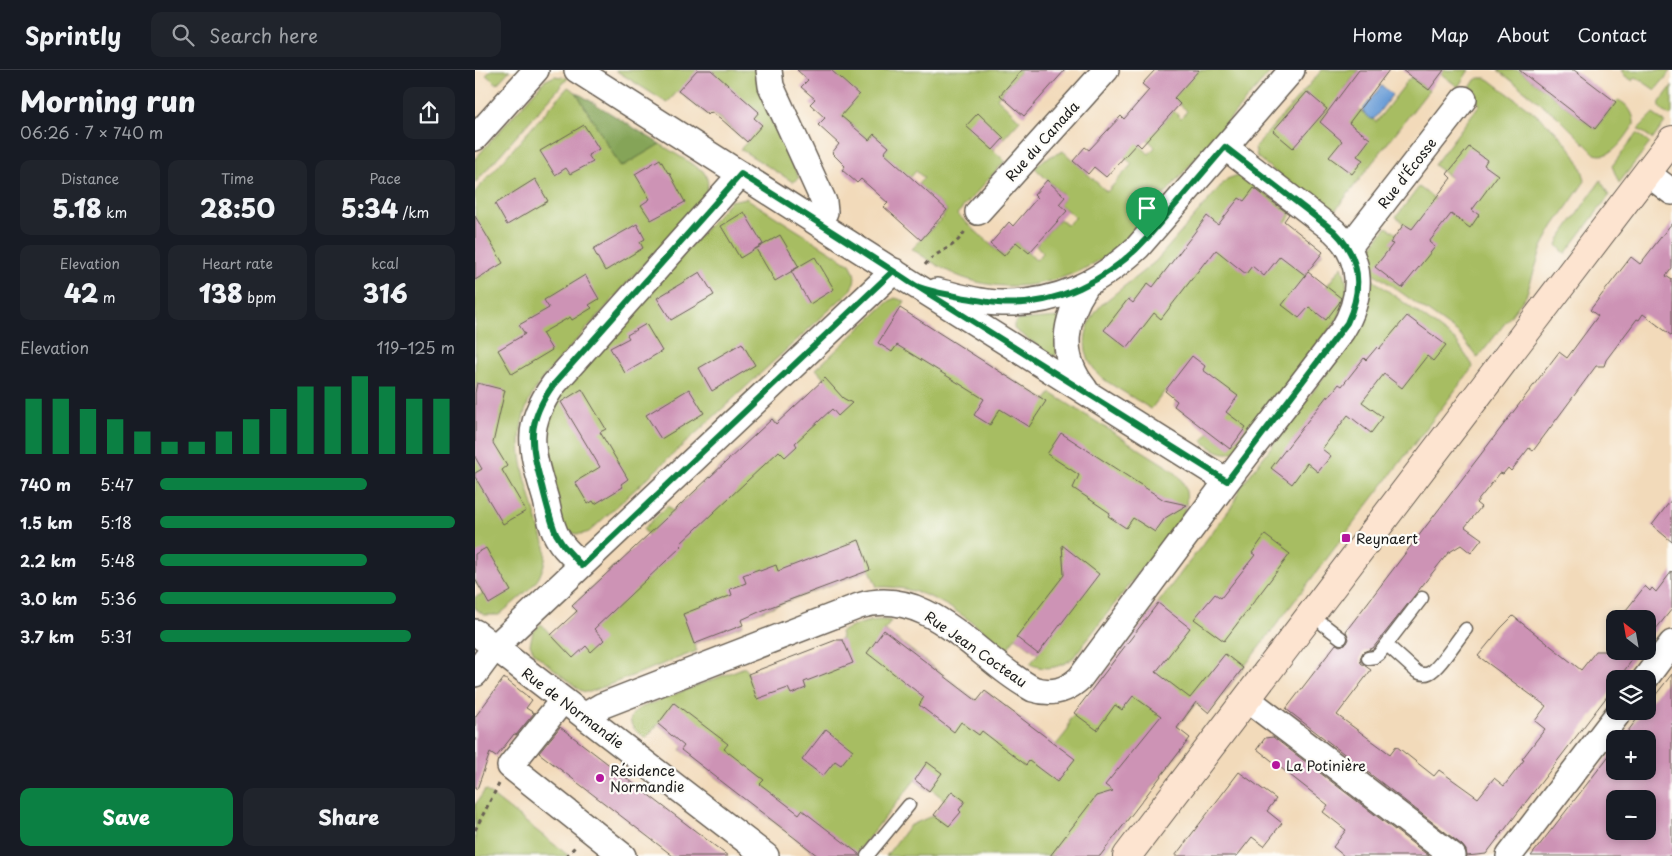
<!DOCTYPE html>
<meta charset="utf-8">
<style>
:root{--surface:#171b24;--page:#20242c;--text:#f1f3f6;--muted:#9ea1a6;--line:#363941;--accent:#0b8043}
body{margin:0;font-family:"Playpen Sans",sans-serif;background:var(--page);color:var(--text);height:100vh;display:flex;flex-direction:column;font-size:19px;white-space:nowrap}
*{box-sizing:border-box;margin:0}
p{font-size:16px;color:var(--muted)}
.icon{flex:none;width:28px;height:28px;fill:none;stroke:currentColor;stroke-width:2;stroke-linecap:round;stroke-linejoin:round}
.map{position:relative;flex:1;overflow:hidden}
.sheet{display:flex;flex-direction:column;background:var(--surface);width:475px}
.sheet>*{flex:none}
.needle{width:32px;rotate:329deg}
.tools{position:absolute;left:1131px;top:540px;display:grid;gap:10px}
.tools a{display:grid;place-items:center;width:50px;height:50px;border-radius:10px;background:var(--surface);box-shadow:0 2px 8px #0003;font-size:25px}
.pin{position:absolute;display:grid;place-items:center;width:42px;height:42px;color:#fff;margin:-51px -21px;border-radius:50% 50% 50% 0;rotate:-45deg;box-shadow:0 0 5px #0007}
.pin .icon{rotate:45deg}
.round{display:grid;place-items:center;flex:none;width:52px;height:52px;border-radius:10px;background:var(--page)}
.head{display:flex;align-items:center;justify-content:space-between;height:85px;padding:0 20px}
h1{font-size:28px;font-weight:800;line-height:38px}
.stats{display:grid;grid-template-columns:repeat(3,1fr);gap:8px;height:85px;padding:5px 20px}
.stats div{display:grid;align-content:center;border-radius:10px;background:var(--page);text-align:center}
.stats b{font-size:25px;font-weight:800}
.stats small{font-size:14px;font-weight:400}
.stats p{font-size:14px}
.chart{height:140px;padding:10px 20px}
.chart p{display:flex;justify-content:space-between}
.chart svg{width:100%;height:90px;margin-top:5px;stroke:var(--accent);stroke-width:6}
.button{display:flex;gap:10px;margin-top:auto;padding:10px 20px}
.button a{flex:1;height:58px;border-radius:10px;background:var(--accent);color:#fff;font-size:20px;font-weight:800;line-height:58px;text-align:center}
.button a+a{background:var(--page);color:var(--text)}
ul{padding:0 20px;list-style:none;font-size:16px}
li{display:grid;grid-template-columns:80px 60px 1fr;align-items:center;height:38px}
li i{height:12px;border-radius:6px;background:var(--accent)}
header{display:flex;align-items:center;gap:30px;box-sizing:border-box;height:70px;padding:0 25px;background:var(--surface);border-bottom:1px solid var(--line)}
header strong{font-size:24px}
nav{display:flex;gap:28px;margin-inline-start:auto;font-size:18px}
.search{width:350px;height:45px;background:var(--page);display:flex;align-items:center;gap:12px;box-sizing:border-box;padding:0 18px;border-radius:10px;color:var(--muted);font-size:19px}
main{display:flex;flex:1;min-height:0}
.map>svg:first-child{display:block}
.green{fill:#a7bd62;stroke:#626c3f}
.forest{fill:#85a458;stroke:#50603a}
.water{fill:#6c9ed7;stroke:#445d7a}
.building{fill:#cd93b5;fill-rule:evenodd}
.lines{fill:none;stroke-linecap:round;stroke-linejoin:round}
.service-casing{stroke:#675e53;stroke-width:15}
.minor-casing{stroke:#675e53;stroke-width:28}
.secondary-casing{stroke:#675e53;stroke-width:30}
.path{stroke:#675e53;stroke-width:3;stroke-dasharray:4 4;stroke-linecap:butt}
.service{stroke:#fff;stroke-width:12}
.minor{stroke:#fff;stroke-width:25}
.secondary{stroke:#fde4d0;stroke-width:28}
.route-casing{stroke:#fff;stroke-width:10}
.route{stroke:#0b8043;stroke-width:6}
.poi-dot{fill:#b5179e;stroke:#fdfcf7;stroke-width:2}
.labels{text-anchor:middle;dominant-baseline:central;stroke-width:4.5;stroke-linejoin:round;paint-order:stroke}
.street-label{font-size:14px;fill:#1c1c1c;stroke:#fdfcf7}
.poi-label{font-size:14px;fill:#1c1c1c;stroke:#fdfcf7;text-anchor:start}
</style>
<header>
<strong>Sprintly</strong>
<div class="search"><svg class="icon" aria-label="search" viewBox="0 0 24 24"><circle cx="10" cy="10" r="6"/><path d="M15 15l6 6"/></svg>Search here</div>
<nav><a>Home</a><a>Map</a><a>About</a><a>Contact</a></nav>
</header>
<main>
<section class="sheet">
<div class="head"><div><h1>Morning run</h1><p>06:26 · 7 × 740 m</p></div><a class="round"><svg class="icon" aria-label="share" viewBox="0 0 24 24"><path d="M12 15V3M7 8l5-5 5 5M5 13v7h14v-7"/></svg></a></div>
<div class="stats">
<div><p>Distance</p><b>5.18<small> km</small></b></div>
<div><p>Time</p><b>28:50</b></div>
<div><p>Pace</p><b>5:34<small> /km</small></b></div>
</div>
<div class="stats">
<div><p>Elevation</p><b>42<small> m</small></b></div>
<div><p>Heart rate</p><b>138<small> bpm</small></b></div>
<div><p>kcal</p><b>316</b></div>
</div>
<div class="chart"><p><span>Elevation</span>119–125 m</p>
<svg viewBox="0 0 160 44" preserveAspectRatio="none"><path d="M5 44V17M15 44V17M25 44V22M35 44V27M45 44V33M55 44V38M65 44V38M75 44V33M85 44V27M95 44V22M105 44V11M115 44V11M125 44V6M135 44V11M145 44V17M155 44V17"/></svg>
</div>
<ul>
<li><b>740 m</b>5:47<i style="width:70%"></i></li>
<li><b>1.5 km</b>5:18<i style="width:100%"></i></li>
<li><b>2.2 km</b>5:48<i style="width:70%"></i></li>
<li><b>3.0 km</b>5:36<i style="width:80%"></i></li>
<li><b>3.7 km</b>5:31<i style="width:85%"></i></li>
</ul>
<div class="button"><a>Save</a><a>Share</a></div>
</section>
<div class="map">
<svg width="1197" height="786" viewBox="0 0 1197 786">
<rect width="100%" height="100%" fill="#fdfcf7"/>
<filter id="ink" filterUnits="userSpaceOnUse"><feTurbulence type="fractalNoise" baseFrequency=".02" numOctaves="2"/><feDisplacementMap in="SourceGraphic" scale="10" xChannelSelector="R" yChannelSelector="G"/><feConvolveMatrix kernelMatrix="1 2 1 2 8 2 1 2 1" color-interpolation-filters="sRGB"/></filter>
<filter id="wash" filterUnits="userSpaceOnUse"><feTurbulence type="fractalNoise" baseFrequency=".0096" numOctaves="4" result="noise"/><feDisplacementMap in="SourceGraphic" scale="20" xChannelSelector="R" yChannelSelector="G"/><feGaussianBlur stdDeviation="1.12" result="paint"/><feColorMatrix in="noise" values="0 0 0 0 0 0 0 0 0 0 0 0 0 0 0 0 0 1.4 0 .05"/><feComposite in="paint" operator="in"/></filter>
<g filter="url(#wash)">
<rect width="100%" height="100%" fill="#f2daba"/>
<path class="green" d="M16 0H35L22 14 11 5Z
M140 0H283C280 26 312 82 324 108L318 112 265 79 272 72 236 42 233 45 203 21 192 33Z
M354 0H546L522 28 545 50 518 80 530 91 482 144 528 186 541 172 561 190 568 183 561 175 585 149 592 155 600 147 584 134 590 127 560 98 570 89 588 81 632 122 657 94 642 80 655 66 674 84 680 77 672 69 699 41 706 48 712 41 692 22 719 0H797L657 162C651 169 645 176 638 181 598 211 543 225 495 210 474 204 455 191 437 179L467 148 472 140 443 114 449 108 441 101 435 108 409 83 414 77 399 64 394 70 366 46Z
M847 0H884L869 20 883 30 879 36 901 52 929 16 928 15 936 7 954 20 855 147 782 87 780 77Z
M961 0H994L983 17Z
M1023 0H1044L1120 59 1143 30C1153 34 1160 45 1159 55 1150 67 1138 90 1120 84L1083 47Z
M1146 0H1197L1180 20 1161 7 1158 11 1150 6Z
M80 6 93 8 0 113V89L69 11Z
M1004 8H1011L1015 10C1049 37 1102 66 1110 111L1078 157 1067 177 1051 226 1003 288 984 264 896 201C891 180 900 172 912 157L922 164 929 154 921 147 944 117 960 129 980 111 959 95 1005 34 991 24 1000 10Z
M1197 16V43L1195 46C1189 42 1183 39 1185 32Z
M93 17 101 22 146 97 185 74 228 101C235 110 234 120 227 129L67 309C30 362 48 398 63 454 70 476 75 483 65 505 62 515 33 537 24 545H9L0 538V527L8 524 2 513 0 514V122Z
M1178 44 1190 52 1178 69 1163 59Z
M1162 63 1175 73 1144 113 1137 96Z
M763 105 771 108 817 144 807 157 825 164 848 182 829 207 839 215 851 217 867 196 871 209 872 220 864 247 761 381C748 387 738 379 727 371L737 358 721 352 699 336 702 331 690 321 676 339 631 311C603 289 605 259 627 234L681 191 752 109Z
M1126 110 1134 126 1090 184 1082 175 1085 168Z
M271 128 375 194C381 203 381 210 377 219L114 462C103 466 96 464 88 456L67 369 76 335 255 131Z
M894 207 980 270 997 294 998 297 734 643 721 633 702 658 715 668 625 786H411L434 756 459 745 470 730 456 719 454 721 440 710 379 786H343L206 680 209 675 183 654 171 668C158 660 147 649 165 638L270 597 273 604 367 569 365 562C382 555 398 547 416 551L410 560 502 631 510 621 581 675 593 660 595 649 674 547 673 546 757 436 765 418 878 269C891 250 897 230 894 207Z
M420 228 430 231 425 239 567 328 571 330 576 323 696 399C712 411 715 428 708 445L598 588C585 598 570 601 555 594L563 584 541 567 532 579C493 549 454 514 402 517L395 500 266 549 268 555 219 574 222 581 115 622H110L105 620 60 584 55 574 58 562 66 554 76 565 101 541 97 536 173 465 168 459 193 436 198 441 297 349 302 353 350 309 341 299 413 232Z
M584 247 581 286 576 285 539 259V254L543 250Z
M10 720 94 786H0V735Z"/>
<path class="forest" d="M101 22 185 74 146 97Z"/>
<path class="water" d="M906 16 910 18 917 25 899 49H896L888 42V39Z"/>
<g id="blocks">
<path class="building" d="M222 0H236L284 42 279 48 287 55 272 72 245 48 236 42 233 45 203 21Z
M322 0H356L384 25 366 46 394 70 399 64 414 77 409 83 472 140 446 170 409 137 413 133 386 109 382 113 367 100 370 96 357 83 364 74 343 55 350 48 335 34 340 29 326 17 333 10Z
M547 0H590L549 46 525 25Z
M680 0H724L699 28 705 34 666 77 662 73 631 107 619 97 613 104 598 91 610 77 614 80 646 46 649 49 674 20 667 14Z
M884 0H914L874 53 895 69 882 86 888 90 877 104 854 87 867 71 845 52Z
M927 0H969L954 20Z
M1044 0H1099L1141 32 1120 59Z
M832 22 852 39 818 78 798 61Z
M503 43 529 68 518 80 491 56Z
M109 55 124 79 113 85 118 92 95 104 91 98 80 105 65 81Z
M994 77 1012 90 1009 95 1023 105 997 140 1004 145 995 158 976 144 954 172 960 177 927 218 900 197 918 174 915 173 929 154 937 159 960 129 976 108 972 104Z
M185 89 193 103 194 102 210 132 176 150 166 135 175 129 160 104Z
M60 109 73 131 32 155 20 134Z
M572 110 590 127 584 134 592 141 554 183 541 172 529 186 515 174 534 152 538 156 562 128 559 125Z
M779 118 814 144 809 151 848 182 830 205 805 186 789 206 777 196 771 204 741 180 731 193 730 192 686 249 679 243 652 278 629 260 653 229 658 233 673 213 678 217 732 146 743 155 764 128 769 131Z
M269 142 288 174 265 188 246 156Z
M0 146 28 193 0 210Z
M1197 153V198L1191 206 1197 210V266L1168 244 1164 250 1162 249 1131 290 1129 296H1121L1058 381 1054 378 1036 401 1033 398 1028 404 1025 403 1001 433 1006 437 990 457 1007 469 996 483 986 475 973 483 898 578 888 582 885 589 886 593 896 600 862 645 915 684 921 676 959 706 964 700 1003 728 1019 708 1029 716 1049 690 1047 689 1070 659 1060 651 1071 636 1003 586 1026 558 1038 546 1106 600 1121 581H1164L1146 605 1147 606 1146 609H1140V616L1011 784 992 786 991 780 987 775 811 639 861 574 865 576 872 573 874 569 871 561 1084 282 1092 288 1123 246 1115 240 1156 187 1165 194Z
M162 154 170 169 165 172 168 178 130 201 118 179Z
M305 165 324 197 300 211 281 179Z
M340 187 359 219 335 234 316 201Z
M225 202 239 225 196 250 182 228Z
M833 202 866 228 864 233 851 250 834 237 824 248 807 235Z
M110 205 124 229 114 235 117 238 97 250 95 247 67 263 77 280 37 304 23 280 50 264 44 255 74 238 69 230Z
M425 238 571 331 554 357 525 339 515 355 499 345 509 329 422 275 417 282 403 273Z
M932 246 971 275 958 291 952 286 927 318 909 304 887 332 908 347 896 363 873 345 847 379 856 386 843 402 832 393 817 414 796 398 852 326 853 328 864 314 867 316 889 288 891 290 902 277 904 279Z
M171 254 187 281 150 303 135 278 154 268 152 265Z
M267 273 280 295 237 321 224 298Z
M717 286 730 296 728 300 763 326 751 342 771 357 755 379 699 336 702 331 690 321Z
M350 308 368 328 377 333 363 346 357 339 320 373 322 376 310 387 304 381 205 474 207 476 119 559 129 570 116 582 111 576 98 588 76 565 102 541 97 536 297 349 301 354Z
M2 313 30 320 18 373 32 396 27 400 51 441 28 454 0 407V403L7 399 0 387V323Z
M107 319 131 359 125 362 153 409 146 414 148 417 120 434 118 431 113 434 100 412 125 397 86 332Z
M214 319 229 343 186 369 171 345Z
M586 363 689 430 712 435 690 448 680 462 658 448 651 458 633 446 635 443 598 418 604 405 572 384Z
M1197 429V472L1177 455Z
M790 465 815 484 749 571 719 549 740 524 746 528 780 485 777 483Z
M384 470 395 500 293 538 266 550 268 555 219 574 208 544 257 525 255 519 271 513 268 505 284 499 285 501 301 495 303 501Z
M587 475 624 504 563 584 541 567 589 505Z
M11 478 36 521 14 534 0 509V484Z
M1197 501V539L1172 570V549H1144L1170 516 1175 521 1177 518 1181 522Z
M683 533 715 558 681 602 715 628 750 584 768 598 734 643 721 632 702 658 715 668 625 786H575L621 726 638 721 630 715 686 646 658 626 647 640 640 635 622 660 599 643Z
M409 560 502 631 510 621 600 689 582 712 554 691 551 695 507 661 504 665 486 652 479 662 444 635 449 627 392 583Z
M361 570H368L378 593 329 612 331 618 316 624 313 618 282 629 273 604Z
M1197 604V786H1056L1140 678V701H1172V669H1147L1168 641H1172V636ZM1140 729H1172V761H1140Z
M29 608 57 630 51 638 59 643 41 665 39 664 21 687 15 683 2 719H0V647Z
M199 633 253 674 249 679 289 710 285 714 324 744 327 740 384 784V786H343L206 680 209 676 183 654Z
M85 657 253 786H198L64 683Z
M351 659 378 680 366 695 360 691 348 706 327 690Z
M798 667 954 786H869L858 777 871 760 848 742 853 735 782 679 790 668Z
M452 692 467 703 454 721 440 710Z
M764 702 801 729 792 741 807 753 789 776 777 767 762 786H700Z
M477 721 490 731 484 740 486 742 474 756 459 745Z"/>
</g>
</g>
<g filter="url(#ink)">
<use href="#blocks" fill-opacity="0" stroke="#675e53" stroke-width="1"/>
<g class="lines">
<g class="service-casing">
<path id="service" d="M849 555 866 568
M912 575 942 602C946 604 950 605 954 603 964 599 983 568 991 559
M893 588 900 587 904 584 947 528
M392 786 434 735"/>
</g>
<g class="minor-casing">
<path id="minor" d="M102 0 435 212 752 411
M294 0 296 16 349 132 350 142 344 154
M0 68 61 0
M1172 103 1197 122
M503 142 631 0
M874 177 989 29
M462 221C483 226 504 233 526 233 581 234 623 214 663 177L817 0
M610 319C583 287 589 249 611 216
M107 495C99 487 89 479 84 470 76 458 74 443 71 430 57 382 47 358 79 314L266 104
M0 562 291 786
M0 604 20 577 419 201
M1170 609 1197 573
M772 629 978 786
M88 630 35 696 148 786
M109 646 126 636 384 536C454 514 503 590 558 619 577 625 591 621 605 608L752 411 867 261C888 227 889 189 859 161L750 77
M1034 786 1145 641"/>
</g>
<g class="secondary-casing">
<path id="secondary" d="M652 786 1197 70"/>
</g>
<path class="path" d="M450 195C464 178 478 181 490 161
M0 760 24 714
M91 786 101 776"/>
<use href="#service" class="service"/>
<use href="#minor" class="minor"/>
<use href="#secondary" class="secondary"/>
</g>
</g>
<g class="lines" filter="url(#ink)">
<g class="route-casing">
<path id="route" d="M672 168C635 209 580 238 523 233 510 232 498 229 485 227 472 224 457 222 444 217 435 214 427 206 418 201L107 496 88 475 81 464C75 449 71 432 67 416 55 373 51 352 79 314L266 104C323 140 379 175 435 212L752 411 872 253C888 219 886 187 859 161L750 77 672 168"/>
</g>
<use href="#route" class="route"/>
</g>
<g class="poi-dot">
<rect x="866" y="463" width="10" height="10" rx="2.5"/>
<circle cx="801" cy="695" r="5"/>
<circle cx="125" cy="708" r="5"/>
</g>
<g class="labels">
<g class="street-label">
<text transform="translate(567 71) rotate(-48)">Rue du Canada</text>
<text transform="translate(932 103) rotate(-52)">Rue d'Écosse</text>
<text transform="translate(501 579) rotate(35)">Rue Jean Cocteau</text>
<text transform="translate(98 638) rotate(37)">Rue de Normandie</text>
</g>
<g class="poi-label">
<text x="881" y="468">Reynaert</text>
<text x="811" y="695">La Potinière</text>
<text x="135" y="700">Résidence<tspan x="135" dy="16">Normandie</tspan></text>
</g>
</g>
</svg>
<div class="tools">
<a><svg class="needle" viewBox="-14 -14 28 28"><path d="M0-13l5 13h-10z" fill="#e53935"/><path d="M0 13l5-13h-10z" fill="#9ea1a6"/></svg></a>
<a><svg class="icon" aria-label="layers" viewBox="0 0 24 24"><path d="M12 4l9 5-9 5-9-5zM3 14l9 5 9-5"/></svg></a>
<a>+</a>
<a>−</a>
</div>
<div class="pin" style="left:672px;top:168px;background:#1e9e55"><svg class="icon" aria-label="arrive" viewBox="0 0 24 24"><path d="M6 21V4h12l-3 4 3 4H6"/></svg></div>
</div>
</main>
